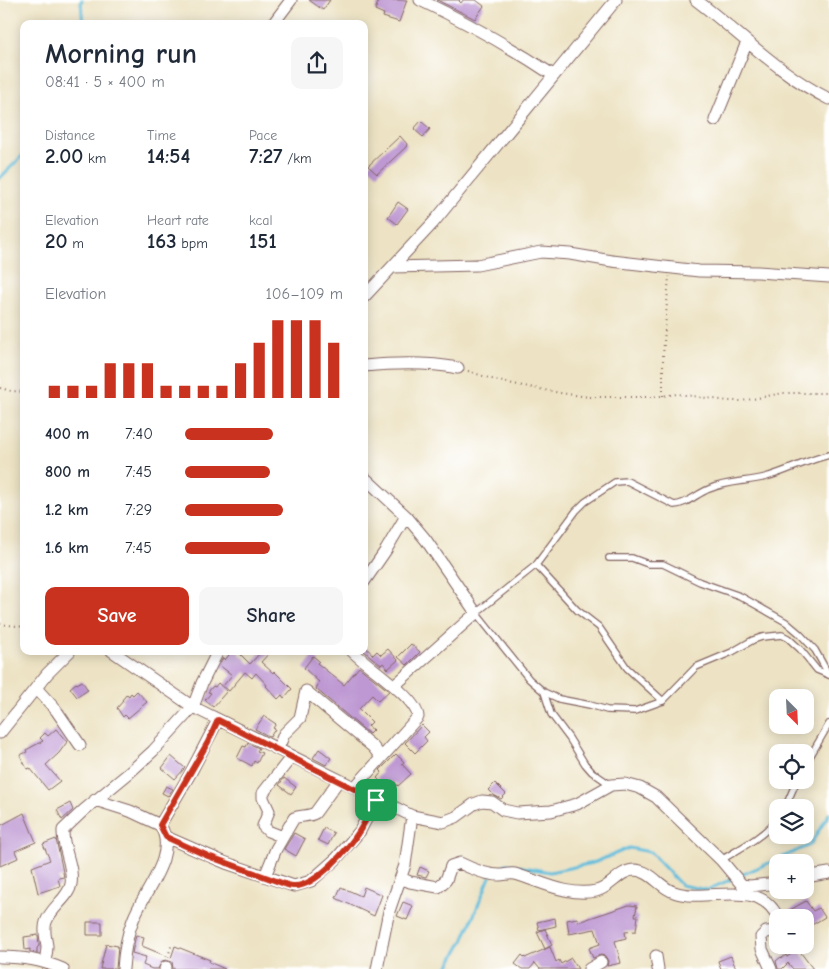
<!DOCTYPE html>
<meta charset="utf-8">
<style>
:root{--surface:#fff;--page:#f6f6f7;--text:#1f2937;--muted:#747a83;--accent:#c8321e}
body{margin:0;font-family:"Comic Neue",sans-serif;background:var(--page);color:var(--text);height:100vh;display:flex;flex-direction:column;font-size:19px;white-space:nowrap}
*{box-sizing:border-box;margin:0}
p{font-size:16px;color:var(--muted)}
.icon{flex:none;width:28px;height:28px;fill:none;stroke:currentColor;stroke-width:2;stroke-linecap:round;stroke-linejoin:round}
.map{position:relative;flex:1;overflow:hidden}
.sheet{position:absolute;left:20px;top:20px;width:348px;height:635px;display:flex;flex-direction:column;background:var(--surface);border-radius:10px;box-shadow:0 2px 12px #0003}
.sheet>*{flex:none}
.needle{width:32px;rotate:156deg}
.buttons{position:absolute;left:769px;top:689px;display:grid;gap:10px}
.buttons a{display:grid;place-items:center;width:45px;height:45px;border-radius:10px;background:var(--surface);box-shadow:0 2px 12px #0003;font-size:25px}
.pin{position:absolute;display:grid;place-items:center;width:42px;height:42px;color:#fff;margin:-21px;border-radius:10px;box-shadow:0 2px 8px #0006}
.round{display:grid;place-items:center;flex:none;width:52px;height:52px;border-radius:10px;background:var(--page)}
.summary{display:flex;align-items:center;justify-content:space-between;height:85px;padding:0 25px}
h1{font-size:28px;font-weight:700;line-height:38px}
.stats{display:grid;grid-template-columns:repeat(3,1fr);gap:8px;height:85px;padding:5px 25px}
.stats div{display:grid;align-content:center}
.stats b{font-size:21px;font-weight:700}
.stats small{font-size:14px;font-weight:400}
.stats p{font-size:14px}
.chart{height:140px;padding:10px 25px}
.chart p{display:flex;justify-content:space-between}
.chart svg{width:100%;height:90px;margin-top:5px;stroke:var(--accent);stroke-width:6}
.primary-button{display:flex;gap:10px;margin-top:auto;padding:10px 25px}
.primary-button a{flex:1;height:58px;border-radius:10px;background:var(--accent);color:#fff;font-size:20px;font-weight:700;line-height:58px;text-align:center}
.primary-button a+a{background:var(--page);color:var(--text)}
ul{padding:0 25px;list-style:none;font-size:16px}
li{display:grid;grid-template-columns:80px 60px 1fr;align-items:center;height:38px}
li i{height:12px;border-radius:6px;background:var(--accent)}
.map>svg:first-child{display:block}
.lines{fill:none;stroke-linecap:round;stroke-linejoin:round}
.stream{stroke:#5fbddd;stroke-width:3}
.building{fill:#be98d3}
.lane-casing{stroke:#836461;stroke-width:8}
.street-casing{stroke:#836461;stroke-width:13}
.path{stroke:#836461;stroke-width:2;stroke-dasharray:1 4;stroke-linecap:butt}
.lane{stroke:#fff;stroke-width:5.5}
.street{stroke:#fff;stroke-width:11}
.route-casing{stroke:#fff;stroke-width:10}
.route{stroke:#c8321e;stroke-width:6}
</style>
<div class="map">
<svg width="829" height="969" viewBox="0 0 829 969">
<rect width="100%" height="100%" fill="#fff"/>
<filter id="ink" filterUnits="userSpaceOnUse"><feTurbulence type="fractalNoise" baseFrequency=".02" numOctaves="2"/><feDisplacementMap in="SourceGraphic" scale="10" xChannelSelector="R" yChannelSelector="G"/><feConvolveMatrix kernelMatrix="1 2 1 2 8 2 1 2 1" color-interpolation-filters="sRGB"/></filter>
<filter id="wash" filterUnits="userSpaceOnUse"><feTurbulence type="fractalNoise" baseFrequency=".0096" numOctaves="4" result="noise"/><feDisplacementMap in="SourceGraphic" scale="20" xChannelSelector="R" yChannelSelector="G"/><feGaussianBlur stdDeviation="1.12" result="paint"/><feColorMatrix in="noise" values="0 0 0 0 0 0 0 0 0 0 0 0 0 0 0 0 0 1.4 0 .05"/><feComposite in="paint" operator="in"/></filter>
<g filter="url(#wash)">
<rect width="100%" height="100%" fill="#ede3c4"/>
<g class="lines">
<path class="stream" d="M82 0 81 2 83 24
M0 178 24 154
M496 872 507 864 550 872 593 863 629 848 650 852 681 885 707 890 810 845 829 814
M447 969 463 941 490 877"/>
</g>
<g id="blocks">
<path class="building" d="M309 0H330L323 10Z
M379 0H407L399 22 383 17 384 14 375 10Z
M437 0H460L459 1 461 3 463 0H476L484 6 475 19Z
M421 121 430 129 423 137 414 129Z
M400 136 407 144 406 147 377 174 368 166Z
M398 202 408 209 397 224 388 217Z
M411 644 420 652 407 665 398 657Z
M364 645 373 655 377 651 381 655 388 649 398 660 388 669 383 663 381 665 364 651Z
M232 651H237L250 664 262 651H271L261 662 273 673 274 671 292 689 284 698 282 695 278 699 266 686 267 685 256 673 252 678 245 672 229 691 223 686 232 675 219 665 223 658 225 660Z
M313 656 319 661 317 663 344 685 359 667 389 691 378 701 372 695 359 709 372 722 368 726 373 730 369 734 316 689 319 682 304 668Z
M82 681 88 690 77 697 70 688 76 683 77 684Z
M218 683 227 691 213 707 205 700 211 693 208 692 213 686 215 687Z
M137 691 147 702 128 718 125 715 123 717 117 708 123 701 122 700 127 694 129 696 131 693 133 695Z
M264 716 276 724 273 728 275 729 270 737 255 729Z
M422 725 429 732 424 737 427 741 415 753 405 743Z
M56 729 67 742 59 753 46 765 60 781 48 790 30 768 27 769 20 755 27 752 26 750 43 741 40 738 45 733 48 736Z
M248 743 259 748 257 751 262 753 257 763 254 761 252 766 237 758 243 746 246 747Z
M319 749 331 758 326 765 313 758Z
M396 754 404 762 402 764 411 774 398 786 395 782 388 789 377 778 382 772 380 770Z
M171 756 185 768 175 779 162 768Z
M284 778 296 787 291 794 279 785Z
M495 783 506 794 501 799 492 794 488 790Z
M166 786 173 789 168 796 162 793Z
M70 803 73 810 62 820 57 810Z
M24 813 36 842 15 851 18 858 0 866V826Z
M324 828 334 833 328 845 318 840Z
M294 833 305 839 296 856 284 849Z
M56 839 64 877 58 878 60 886 38 893 32 867 50 860 43 844Z
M420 867 429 871 426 877 417 875Z
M341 887 361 896 364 887 382 895 374 916 336 898Z
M806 901 813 911 819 908 825 917 805 929V918H792L788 911Z
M403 902 413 906 407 920 397 916Z
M629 905 637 906 635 916H638L636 931 625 932 626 938 615 941 621 963 607 966 608 961 605 956 600 955 593 958 589 948 600 944 595 929 569 934 567 920 577 918 578 922Z
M555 918 556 926 539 930 537 922Z
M87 922H102V935H87Z
M545 929 552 945 545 949 537 932Z
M38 935 39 946 37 948V953L30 952V949L25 950 24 937Z
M136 935 144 937 142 946 171 958 175 946 210 960 209 962 225 969H173L172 962 166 960 162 961 158 969H152L143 965 146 957 132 953Z
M106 944 118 946 116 969H100Z
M550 947 556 962 559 960 561 964 571 958 578 969H540L535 963 530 969H522L515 964 522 955 525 958Z
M798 949 813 969H793L788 963 782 969H778L776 961 781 957 782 958 786 955 787 957Z
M731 956 736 969H721L718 961Z"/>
</g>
</g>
<g filter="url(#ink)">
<use href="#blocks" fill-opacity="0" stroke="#836461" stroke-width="1"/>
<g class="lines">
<g class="lane-casing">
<path id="lane" d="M829 455C807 460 788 471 766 477 747 482 727 481 709 489 696 494 688 504 674 505L627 481 615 482 585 502 576 511 536 565 476 613 529 679 544 692 559 699 590 705 607 710 635 711 663 701 696 667 732 652 753 640 762 637 782 635 788 638 800 649 817 670 829 675
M609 558H632L648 564H663L700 582 740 596 786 622 799 633 815 650 829 675
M536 565 577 610 599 627 627 668 663 701
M544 692 551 714 569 738 585 764 592 772 611 785
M805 765 829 724
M785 808 797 780
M721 860C741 848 763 837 778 818"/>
</g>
<g class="street-casing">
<path id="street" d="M420 0C466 22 511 47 553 75
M696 0C740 33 779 74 829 99
M273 24 291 0
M715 120 747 42
M392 267 477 265 541 252 570 254 612 261 699 271 758 272 829 277
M364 297 433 223 616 0
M364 366C396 363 427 362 458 368
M364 477 406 516 426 540 476 613 394 686
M364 582 386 550 406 516
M112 651 193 707 412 816 443 822 456 817 474 804 482 801 492 802 503 810 517 813 551 811 577 804 611 785 625 784 640 788 656 797 721 860 742 885 750 886 778 883
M352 651C367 666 417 698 418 717L355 787
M36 688 56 710 80 745
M306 691 373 747 381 757
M0 733 47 674 70 651
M278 749 284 734 300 718 306 691
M95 800 130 811 160 825C179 855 143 892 133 920 127 935 124 953 123 969
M160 825 190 774 218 720
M166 837 226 863 294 886 311 881 336 859 360 831 376 799
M283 837 268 831 263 826 269 811 263 798V793L292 756
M265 876 276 849 294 818C301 815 308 817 315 813L339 780
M805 877 829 873
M401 878 410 882 438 887 446 880 451 866 460 863C472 869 486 875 500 875 505 875 509 873 515 874 540 881 568 897 596 891 611 888 619 870 635 870 652 871 660 888 674 892 708 904 759 876 778 918
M656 956 658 969
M0 957C24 957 41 960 63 969
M45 961C46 956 47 951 47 946 46 938 43 930 46 922 51 907 69 898 71 884 74 866 62 848 63 830L84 810 129 773 153 751 193 707 202 683 218 651
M165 969 166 967
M377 969 389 911 405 865 412 816
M589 969 601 962
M771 969 762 949 761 937 766 932 778 931"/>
</g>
<path class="path" d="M468 371 498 381 560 393 589 397H651L678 394 728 401H742L783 393H829
M0 388 11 391 24 392
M663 396V356L669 276
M0 624 24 627
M168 957 172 943"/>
<use href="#lane" class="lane"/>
<use href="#street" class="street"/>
</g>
</g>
<g class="lines" filter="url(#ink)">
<g class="route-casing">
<path id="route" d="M218 720 376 800C371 810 366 821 360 830 349 848 315 888 293 886 289 886 285 884 282 883L208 856 166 837 160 825 208 742Z"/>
</g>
<use href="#route" class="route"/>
</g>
</svg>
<div class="buttons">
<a><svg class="needle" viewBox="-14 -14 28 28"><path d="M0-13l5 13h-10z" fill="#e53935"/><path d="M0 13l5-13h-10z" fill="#747a83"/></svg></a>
<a><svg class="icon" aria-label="locate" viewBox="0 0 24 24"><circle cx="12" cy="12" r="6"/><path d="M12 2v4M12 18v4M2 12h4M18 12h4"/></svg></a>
<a><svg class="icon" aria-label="layers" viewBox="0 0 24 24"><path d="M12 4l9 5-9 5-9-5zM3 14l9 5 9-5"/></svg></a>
<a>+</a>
<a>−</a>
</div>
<div class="pin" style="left:376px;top:800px;background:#1e9e55"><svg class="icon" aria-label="arrive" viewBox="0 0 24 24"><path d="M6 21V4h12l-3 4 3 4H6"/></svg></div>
<section class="sheet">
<div class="summary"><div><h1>Morning run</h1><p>08:41 · 5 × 400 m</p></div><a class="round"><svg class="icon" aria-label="share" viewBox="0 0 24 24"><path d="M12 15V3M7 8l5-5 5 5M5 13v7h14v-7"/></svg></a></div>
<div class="stats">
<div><p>Distance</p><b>2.00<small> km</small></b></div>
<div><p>Time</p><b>14:54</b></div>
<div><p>Pace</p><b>7:27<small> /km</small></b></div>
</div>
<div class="stats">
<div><p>Elevation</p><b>20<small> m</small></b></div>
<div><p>Heart rate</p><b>163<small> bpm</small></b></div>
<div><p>kcal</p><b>151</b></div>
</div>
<div class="chart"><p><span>Elevation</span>106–109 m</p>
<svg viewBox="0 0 160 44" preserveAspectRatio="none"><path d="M5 44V38M15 44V38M25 44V38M35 44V27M45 44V27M55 44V27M65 44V38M75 44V38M85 44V38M95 44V38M105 44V27M115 44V17M125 44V6M135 44V6M145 44V6M155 44V17"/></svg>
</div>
<ul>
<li><b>400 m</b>7:40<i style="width:56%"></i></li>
<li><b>800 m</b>7:45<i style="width:54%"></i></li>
<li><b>1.2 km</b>7:29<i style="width:62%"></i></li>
<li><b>1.6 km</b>7:45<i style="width:54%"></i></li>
</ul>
<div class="primary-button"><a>Save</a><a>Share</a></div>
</section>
</div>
